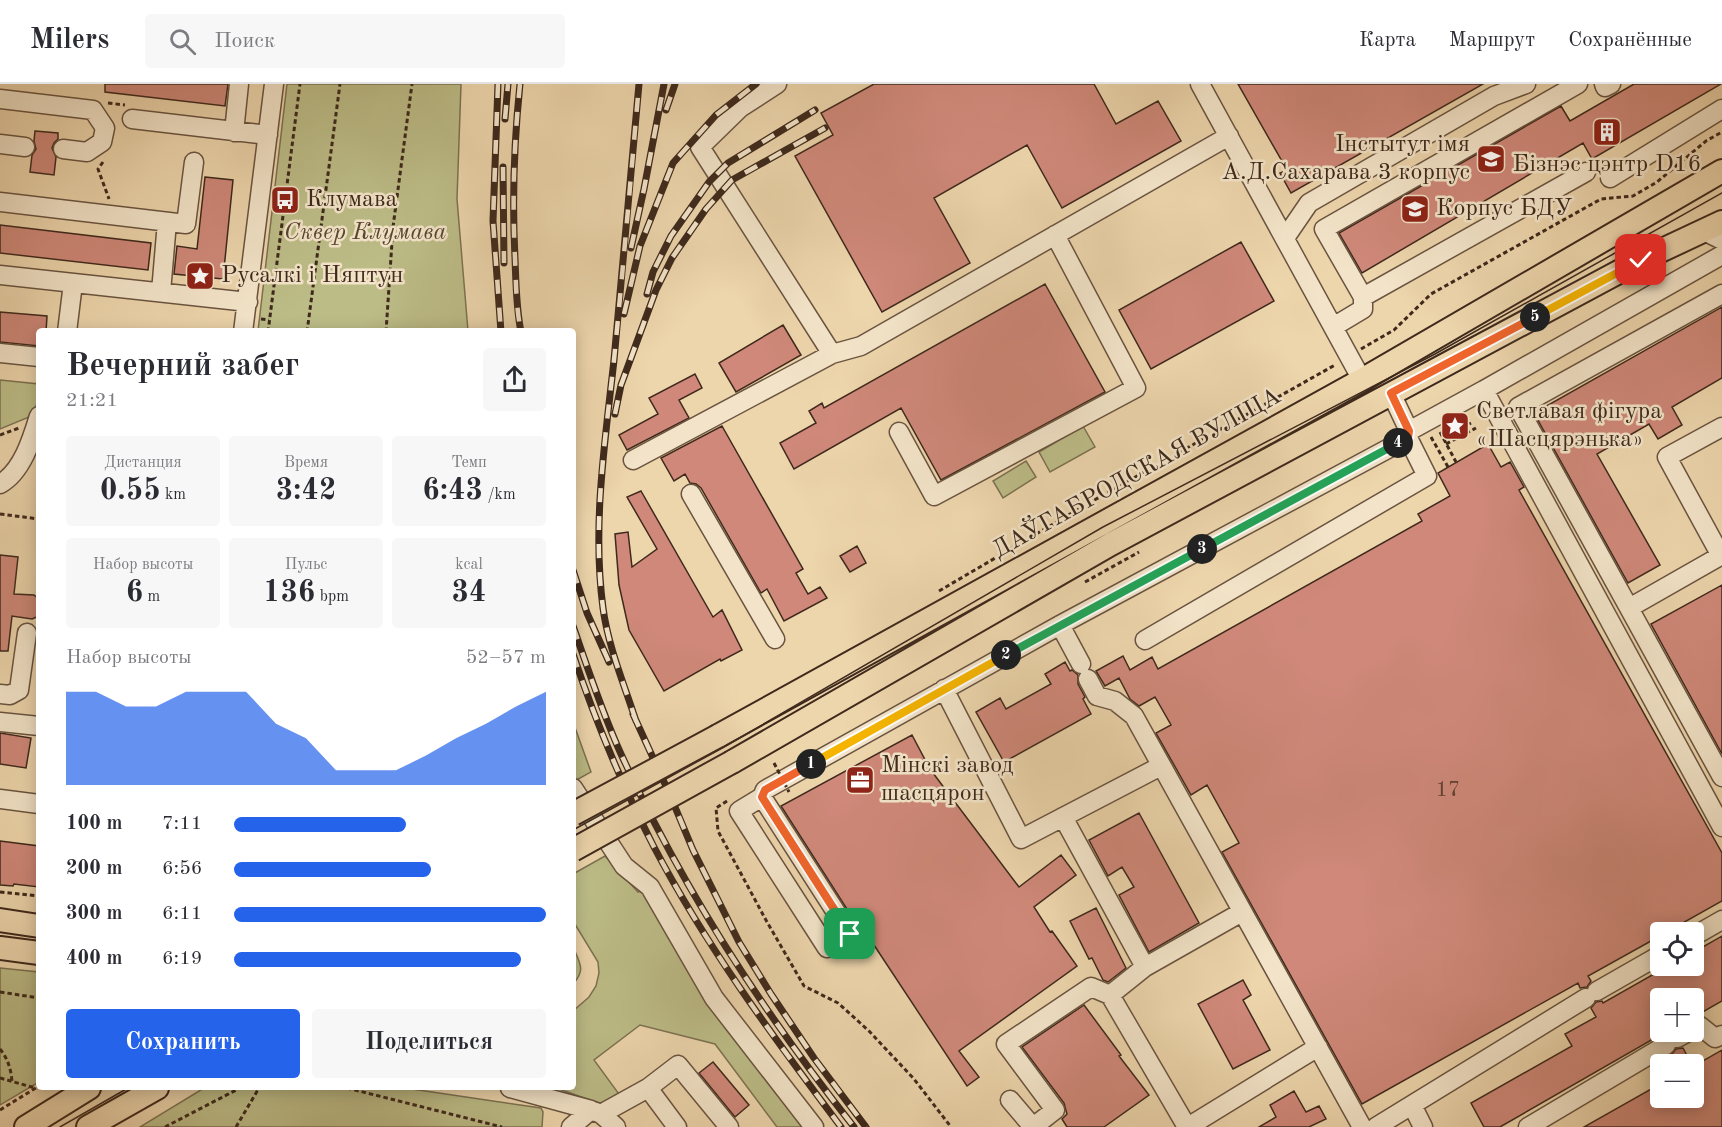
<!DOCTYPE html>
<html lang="ru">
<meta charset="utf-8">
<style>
:root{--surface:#fff;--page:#f7f7f7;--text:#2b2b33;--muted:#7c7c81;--line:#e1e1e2;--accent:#2563eb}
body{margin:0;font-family:"Old Standard TT",serif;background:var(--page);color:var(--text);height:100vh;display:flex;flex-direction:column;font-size:22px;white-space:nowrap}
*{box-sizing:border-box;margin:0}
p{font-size:20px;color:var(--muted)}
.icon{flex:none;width:33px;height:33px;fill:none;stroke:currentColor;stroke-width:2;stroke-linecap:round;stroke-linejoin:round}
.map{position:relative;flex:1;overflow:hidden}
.drawer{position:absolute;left:36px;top:244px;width:540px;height:762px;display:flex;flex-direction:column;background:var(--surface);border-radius:6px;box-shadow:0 3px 15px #0003}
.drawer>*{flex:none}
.buttons{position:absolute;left:1650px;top:838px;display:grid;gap:12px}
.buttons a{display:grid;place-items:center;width:54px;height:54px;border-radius:6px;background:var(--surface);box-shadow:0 3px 15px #0003;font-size:30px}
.pin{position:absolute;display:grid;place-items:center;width:51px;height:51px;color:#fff;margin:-26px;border-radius:12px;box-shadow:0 3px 9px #0006}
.km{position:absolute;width:30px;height:30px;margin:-15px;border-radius:50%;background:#222;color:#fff;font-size:16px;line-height:30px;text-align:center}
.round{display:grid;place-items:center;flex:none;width:63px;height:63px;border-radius:6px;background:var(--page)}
.head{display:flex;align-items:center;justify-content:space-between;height:102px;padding:0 30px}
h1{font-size:33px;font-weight:700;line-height:45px}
.figures{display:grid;grid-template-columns:repeat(3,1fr);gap:9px;height:102px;padding:6px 30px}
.figures div{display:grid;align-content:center;border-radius:6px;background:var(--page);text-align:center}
.figures b{font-size:30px;font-weight:700}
.figures small{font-size:16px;font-weight:400}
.figures p{font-size:16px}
.chart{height:168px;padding:12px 30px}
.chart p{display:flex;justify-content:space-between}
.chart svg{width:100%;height:108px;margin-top:6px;fill:var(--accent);opacity:.7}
.button{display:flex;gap:12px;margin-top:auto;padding:12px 30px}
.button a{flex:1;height:69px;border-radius:6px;background:var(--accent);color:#fff;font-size:24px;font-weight:700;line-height:69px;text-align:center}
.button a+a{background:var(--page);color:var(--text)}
ul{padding:0 30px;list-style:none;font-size:20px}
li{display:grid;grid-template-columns:96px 72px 1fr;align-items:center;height:45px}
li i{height:15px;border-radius:8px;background:var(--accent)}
header{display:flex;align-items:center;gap:36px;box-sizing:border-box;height:84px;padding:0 30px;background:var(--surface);border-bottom:2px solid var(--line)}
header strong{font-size:28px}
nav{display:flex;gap:33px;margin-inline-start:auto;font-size:21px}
.search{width:420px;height:54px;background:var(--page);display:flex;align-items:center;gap:15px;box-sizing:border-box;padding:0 21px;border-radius:6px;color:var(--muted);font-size:22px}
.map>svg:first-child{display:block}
.green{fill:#bcbc87;stroke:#7d7252;stroke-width:1.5}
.building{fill:#cf8879;stroke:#3e291c;stroke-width:1.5}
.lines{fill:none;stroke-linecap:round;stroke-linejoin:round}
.minor-casing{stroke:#6a5440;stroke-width:21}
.major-casing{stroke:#3e291c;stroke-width:26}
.path{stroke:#3e291c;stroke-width:3;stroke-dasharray:4.5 3;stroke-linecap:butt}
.minor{stroke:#f3e4c9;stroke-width:18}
.major{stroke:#edd5ac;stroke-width:22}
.tram{stroke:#3e291c;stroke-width:1.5}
.rail-casing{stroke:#3e291c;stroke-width:7}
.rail{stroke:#f3e4c9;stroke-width:4.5;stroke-dasharray:14;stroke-linecap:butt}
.major-bridge-casing{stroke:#3e291c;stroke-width:26;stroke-linecap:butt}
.path-bridge{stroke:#3e291c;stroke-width:3;stroke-dasharray:4.5 3;stroke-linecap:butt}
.major-bridge{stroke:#edd5ac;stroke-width:22}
.split-1-casing{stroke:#fff;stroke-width:12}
.split-2-casing{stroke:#fff;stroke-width:12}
.split-3-casing{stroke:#fff;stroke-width:12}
.split-4-casing{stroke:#fff;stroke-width:12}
.split-5-casing{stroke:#fff;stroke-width:12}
.split-6-casing{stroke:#fff;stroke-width:12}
.split-1{stroke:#f0652b;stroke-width:8}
.split-2{stroke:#f5b400;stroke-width:8}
.split-3{stroke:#22a559;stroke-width:8}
.split-4{stroke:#22a559;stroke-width:8}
.split-5{stroke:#f0652b;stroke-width:8}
.split-6{stroke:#f5b400;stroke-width:8}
.labels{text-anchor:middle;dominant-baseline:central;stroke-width:5;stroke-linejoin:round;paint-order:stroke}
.number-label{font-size:21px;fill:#624133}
.poi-label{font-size:24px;fill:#3e291c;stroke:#f3e4c9;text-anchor:start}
.park-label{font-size:24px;font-style:italic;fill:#574631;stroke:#f3e4c9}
.street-label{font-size:24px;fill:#3e291c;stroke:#f3e4c9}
</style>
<header>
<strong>Milers</strong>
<div class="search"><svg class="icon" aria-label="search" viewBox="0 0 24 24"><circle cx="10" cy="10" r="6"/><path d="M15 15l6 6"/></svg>Поиск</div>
<nav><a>Карта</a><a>Маршрут</a><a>Сохранённые</a></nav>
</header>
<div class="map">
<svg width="1722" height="1043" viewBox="0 0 1722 1043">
<rect width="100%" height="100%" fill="#edd5ac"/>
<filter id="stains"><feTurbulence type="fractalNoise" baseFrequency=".00333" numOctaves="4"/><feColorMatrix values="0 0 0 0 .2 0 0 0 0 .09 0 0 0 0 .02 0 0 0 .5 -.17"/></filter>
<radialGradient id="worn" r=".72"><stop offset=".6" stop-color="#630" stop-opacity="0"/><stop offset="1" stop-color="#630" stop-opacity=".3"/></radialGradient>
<path class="green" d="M287 0H461L457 115 468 247H258Z
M0 296 39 300V310L34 331 0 345Z
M1083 342 1095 363 1050 388 1039 368Z
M1026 377 1036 393 1003 414 993 397Z
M573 638 591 688 573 698Z
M605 772 638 808 650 803 714 914 814 1043H777L715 960 640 941 594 976 624 1017 610 1026 590 1016 556 1004H573V927L589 913 596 902 599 889 598 878 573 837V790Z
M574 865C581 881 585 887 573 900V866Z
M0 884 39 888V998L0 1021Z
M204 1004H405L541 1024 543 1028 542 1043H140Z"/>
<path class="building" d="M105 0H228L225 22 105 8Z
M874 0H1094L1116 40 1158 17 1181 57 1062 124 1027 61 934 114 970 179 882 228 795 72 833 51 821 29Z
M1238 0H1483L1291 109 1280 89 1287 86Z
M1634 0H1721L1592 75 1583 59 1362 189 1339 149 1561 22 1570 37Z
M35 47 58 49V55L54 59 52 64 56 73 54 91 30 88 32 71 36 65 34 57Z
M205 93 233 96 223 195 174 190 177 162 197 165Z
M0 141 151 159 148 186 0 169Z
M1241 158 1274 217 1151 285 1119 226Z
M1045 200 1105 308 941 396 901 324 794 385 780 359 816 339 809 327 822 319 824 324Z
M1722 223V294L1672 323 1682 341 1658 355 1649 340 1597 370 1660 481 1628 499 1534 329Z
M0 228 47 232 46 248H39V262L0 258Z
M783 241 801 271 736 308 719 279Z
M695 290 702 304 679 316 689 334 627 366 619 351 658 330 649 314Z
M722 342 803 485 796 489 808 510 820 503 827 514 784 537 767 505 761 509 701 404 696 400 690 399 685 390 674 397 661 374Z
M1488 360 1501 383 1510 378 1524 403 1519 406 1722 769V817L1665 849H1660V852L1588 892 1591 897 1587 903 1580 904 1578 899 1362 1020 1222 768 1239 759 1207 701 1191 711 1156 649 1171 641 1155 613 1139 622 1130 615 1119 594 1105 602 1096 587 1123 572 1130 586 1152 573 1158 585 1422 437 1418 430 1450 412 1438 389Z
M641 407 713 533 722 526 742 566 721 577 720 575 664 607 629 546 619 501 615 450 628 448 632 483 657 465 627 413Z
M857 462 866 479 850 488 840 472Z
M0 471 18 473 14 510 34 511 39 515V532L32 535 12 532 8 567H0Z
M1722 501V670L1651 540Z
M1065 578 1070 587 1072 586 1078 591V600L1085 613 1083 615 1091 630 1004 678 976 628 1000 614 1006 625 1051 600 1045 590Z
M0 649 31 654 26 684 0 680Z
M912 651 930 685 1019 803 1061 771 1076 791 1034 823 1050 848 1052 847 1077 882 959 967 979 993 967 1002 872 858 852 833 781 722Z
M1139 729 1199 839 1149 868 1119 811 1134 803 1122 783 1108 792 1089 756Z
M0 757 39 762V803L14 800 13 802 0 801Z
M1096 824 1126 884 1108 898 1103 896 1092 874 1089 875 1070 837Z
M1722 852V917L1694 933V915H1660V948H1668L1667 950 1660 951 1500 1043H1484L1471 1019 1572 962 1565 950 1596 933 1591 924 1596 918 1602 917 1603 919 1668 882H1694V868Z
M1243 896 1251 911 1243 916 1270 966 1233 985 1198 920Z
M1084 921 1121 971 1119 972 1149 1011 1104 1043H1067L1062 1035 1067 1030 1064 1019 1022 963Z
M1683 964 1692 981H1663L1661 977 1672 970 1676 965Z
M1722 966V1043H1584L1660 1000V1014H1694V982Z
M713 978 749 1021 735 1033 699 989Z
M1294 1007 1306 1028 1319 1022 1326 1035 1309 1043H1259L1276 1033 1270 1021Z"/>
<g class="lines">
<g class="minor-casing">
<path id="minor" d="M777 0 740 24 700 63 832 270
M1200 0 1362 296
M1604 0 1605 3 1611 0
M0 15 93 26 105 44 102 58 87 68 63 65
M132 35 268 51
M234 48 239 0
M0 60 25 63
M1610 94 1722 25
M0 118 186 140 194 78
M1704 147 1722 156
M1285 154 1309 119 1494 12 1526 0
M0 191 248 218
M161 208 167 138
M1722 210 1518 323 1629 524 1722 471
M1363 213 1324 145 1578 0
M1333 243 1363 225V213L1586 88
M67 248 73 199
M243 248 274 0
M0 269 39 273
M1484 306 1722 171
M1409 347 1484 306 1722 743
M899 348 934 412 1136 304 1055 151
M633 376 832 270 861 262 1229 52
M0 400C22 388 32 355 39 332
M691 410 775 555
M1721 472 1667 373 1722 343
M1629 524 1722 693
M1060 541 1081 580
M1145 556 1427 392 1408 354
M1088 595 1097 612 1115 617 1134 632 1362 1043
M944 605 1021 755 1161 682
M0 610 10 611 19 606 27 549
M0 638 39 642
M573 704 624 782 650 803 714 914 814 1043
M762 713 850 850 827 864 739 727 762 713 765 706 772 702 1060 541 1408 354 1409 347 1391 309
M0 715 39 720
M1063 733 1145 883 1242 828
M1694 852 1722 836
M1145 883 1110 911 1187 1043
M1597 907 1660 871
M1694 945 1700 942 1715 954 1722 951
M1677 954 1688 948
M510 1004 591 1026 601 1030 616 1043
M648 1004 677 1043
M1010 1016 1033 1043 1055 1026 1006 960 1091 903 1110 911
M1412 1021 1423 1043
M601 1030 648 1004 678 981 729 1043
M571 1043 591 1026
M1188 1043 1318 963
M1376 1043 1586 914
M1528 1043 1666 961"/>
</g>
<g class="major-casing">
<path id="major" d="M718 652 1362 296 1722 87
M732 678 1111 460 1641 176 1722 138
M0 836 39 842
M0 864 39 869
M26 1043 89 1004
M88 1043 157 1004"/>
</g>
<path class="path" d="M108 19 125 21
M103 78 98 85 109 115
M261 235 269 236
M268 248 300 0
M307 248 340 0
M386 248 393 143 412 0
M1361 265 1394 246 1431 210 1601 115 1633 112 1657 98 1706 57 1722 48
M1440 348 1456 378
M0 351 19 344
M1431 353 1448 383
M1443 354 1471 339
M1446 360 1476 344
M0 430 39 435
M1085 498 1139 468
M939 507 1089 419 1335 281
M727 717 716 724 718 747 767 838 804 902 838 919 869 947 914 995 951 1043
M0 808 39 812
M0 908 39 914
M0 965C8 975 11 985 12 998
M0 994 35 1004
M347 1004 502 1043
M0 1026 39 1002
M165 1043 240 1004
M236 1043 259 1004"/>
<use href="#minor" class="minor"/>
<use href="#major" class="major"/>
<path class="tram" d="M573 746 724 663 1103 443 1435 270 1722 109
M60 1043 128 1004"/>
<g class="rail-casing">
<path id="rail" d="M498 0 493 137 501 248
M520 0C514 58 512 116 515 174 516 199 516 223 521 248
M666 26 675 0
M505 35 508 0
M503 83 504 179
M631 164 644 105 664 0
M647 210 653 188 671 152 709 98 728 79 815 26
M624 230 640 162 673 79 716 31 756 0
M615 330 621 301 656 206 672 174 706 125 732 96 825 44
M573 486 587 529 609 578
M573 542C588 585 602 628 621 670 682 804 763 928 854 1043
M573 570C595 636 622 701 654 763 706 862 774 954 841 1043
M633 630 670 711 693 766 739 858 771 910 814 974 866 1043
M636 637C624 600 608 562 603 524 592 441 605 358 614 276 623 184 631 92 639 0"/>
</g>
<use href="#rail" class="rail"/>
<g class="major-bridge-casing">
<path id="major-bridge" d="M573 730 718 652
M573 766 732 678"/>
</g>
<path class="path-bridge" d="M774 679 789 708"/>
<use href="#major-bridge" class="major-bridge"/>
</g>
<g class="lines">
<g class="split-1-casing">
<path id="split-1" d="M811 680 765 706 762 713 850 850"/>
</g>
<g class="split-2-casing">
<path id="split-2" d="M811 680 1006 571"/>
</g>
<g class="split-3-casing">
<path id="split-3" d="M1006 571 1202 465"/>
</g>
<g class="split-4-casing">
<path id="split-4" d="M1202 465 1398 359"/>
</g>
<g class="split-5-casing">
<path id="split-5" d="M1398 359 1408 354 1409 347 1391 309 1535 233"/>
</g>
<g class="split-6-casing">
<path id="split-6" d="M1535 233 1641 176"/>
</g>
<use href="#split-1" class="split-1"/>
<use href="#split-2" class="split-2"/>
<use href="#split-3" class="split-3"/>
<use href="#split-4" class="split-4"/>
<use href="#split-5" class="split-5"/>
<use href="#split-6" class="split-6"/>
</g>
<defs>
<g id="building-square" transform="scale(1.5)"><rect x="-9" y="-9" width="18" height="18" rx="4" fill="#8f2418" stroke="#f3e4c9"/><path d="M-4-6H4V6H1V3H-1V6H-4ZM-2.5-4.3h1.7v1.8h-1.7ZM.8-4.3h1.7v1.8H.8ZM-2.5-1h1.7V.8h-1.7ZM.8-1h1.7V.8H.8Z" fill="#fff"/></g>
<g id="university-square" transform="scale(1.5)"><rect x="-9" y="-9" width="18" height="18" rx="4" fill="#8f2418" stroke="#f3e4c9"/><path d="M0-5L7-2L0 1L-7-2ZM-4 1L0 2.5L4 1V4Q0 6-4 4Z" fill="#fff"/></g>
<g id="bus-square" transform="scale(1.5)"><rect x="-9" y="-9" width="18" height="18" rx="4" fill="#8f2418" stroke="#f3e4c9"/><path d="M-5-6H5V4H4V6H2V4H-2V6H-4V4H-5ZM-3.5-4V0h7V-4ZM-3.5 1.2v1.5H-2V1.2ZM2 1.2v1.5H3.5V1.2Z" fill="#fff"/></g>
<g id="sight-square" transform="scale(1.5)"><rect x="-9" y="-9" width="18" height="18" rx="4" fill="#8f2418" stroke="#f3e4c9"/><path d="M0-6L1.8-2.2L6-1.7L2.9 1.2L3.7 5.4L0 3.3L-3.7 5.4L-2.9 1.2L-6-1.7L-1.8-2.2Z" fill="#fff"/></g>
<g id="office-square" transform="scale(1.5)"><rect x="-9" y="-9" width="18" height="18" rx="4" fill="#8f2418" stroke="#f3e4c9"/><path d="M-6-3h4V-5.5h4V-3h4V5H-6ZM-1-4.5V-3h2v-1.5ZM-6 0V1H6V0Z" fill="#fff"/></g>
</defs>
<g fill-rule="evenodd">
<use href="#building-square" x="1607" y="48"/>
<use href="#university-square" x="1491" y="75"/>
<use href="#bus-square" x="285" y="116"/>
<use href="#university-square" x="1415" y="125"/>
<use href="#sight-square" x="200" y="192"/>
<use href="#sight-square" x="1455" y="342"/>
<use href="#office-square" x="860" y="696"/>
</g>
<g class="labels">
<g class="number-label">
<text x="1448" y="706">17</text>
</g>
<g class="poi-label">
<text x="1470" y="61" text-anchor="end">Інстытут імя<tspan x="1470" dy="28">А.Д.Сахарава 3 корпус</tspan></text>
<text x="1607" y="81" text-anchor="middle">Бізнэс цэнтр D16</text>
<text x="306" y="116">Клумава</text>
<text x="1436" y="125">Корпус БДУ</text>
<text x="221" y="192">Русалкі і Няптун</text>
<text x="1476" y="328">Светлавая фігура<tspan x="1476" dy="28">«Шасцярэнька»</tspan></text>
<text x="881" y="682">Мінскі завод<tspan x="881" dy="28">шасцярон</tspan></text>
</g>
<g class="park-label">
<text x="365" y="149">Сквер Клумава</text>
</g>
<g class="street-label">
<text transform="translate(1137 390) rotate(-29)">ДАЎГАБРОДСКАЯ ВУЛІЦА</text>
</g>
</g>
<rect width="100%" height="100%" filter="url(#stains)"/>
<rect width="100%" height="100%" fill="url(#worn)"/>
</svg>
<div class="buttons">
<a><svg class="icon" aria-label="locate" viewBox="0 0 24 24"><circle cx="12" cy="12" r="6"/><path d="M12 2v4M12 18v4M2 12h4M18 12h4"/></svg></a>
<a>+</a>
<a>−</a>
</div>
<div class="pin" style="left:850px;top:850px;background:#1e9e55"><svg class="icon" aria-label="arrive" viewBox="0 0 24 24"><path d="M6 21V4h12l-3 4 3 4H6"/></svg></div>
<div class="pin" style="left:1641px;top:176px;background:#d93025"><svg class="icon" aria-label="check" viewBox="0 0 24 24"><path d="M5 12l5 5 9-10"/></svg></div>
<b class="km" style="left:811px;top:680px">1</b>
<b class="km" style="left:1006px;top:571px">2</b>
<b class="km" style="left:1202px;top:465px">3</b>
<b class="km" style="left:1398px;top:359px">4</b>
<b class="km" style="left:1535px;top:233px">5</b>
<section class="drawer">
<div class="head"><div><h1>Вечерний забег</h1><p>21:21</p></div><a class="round"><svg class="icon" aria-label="share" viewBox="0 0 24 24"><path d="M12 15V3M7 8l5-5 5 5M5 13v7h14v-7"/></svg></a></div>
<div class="figures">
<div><p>Дистанция</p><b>0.55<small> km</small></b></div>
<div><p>Время</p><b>3:42</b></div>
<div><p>Темп</p><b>6:43<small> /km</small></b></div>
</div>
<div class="figures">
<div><p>Набор высоты</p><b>6<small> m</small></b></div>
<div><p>Пульс</p><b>136<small> bpm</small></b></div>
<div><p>kcal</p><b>34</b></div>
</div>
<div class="chart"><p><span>Набор высоты</span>52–57 m</p>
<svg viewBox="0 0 160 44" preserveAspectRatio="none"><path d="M0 44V6L10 6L20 12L30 12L40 6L50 6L60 6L70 19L80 25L90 38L100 38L110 38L120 32L130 25L140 19L150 12L160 6V44z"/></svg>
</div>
<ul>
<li><b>100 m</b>7:11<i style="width:55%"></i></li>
<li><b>200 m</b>6:56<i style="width:63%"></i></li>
<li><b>300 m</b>6:11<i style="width:100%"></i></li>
<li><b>400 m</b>6:19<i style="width:92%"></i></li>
</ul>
<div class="button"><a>Сохранить</a><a>Поделиться</a></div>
</section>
</div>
